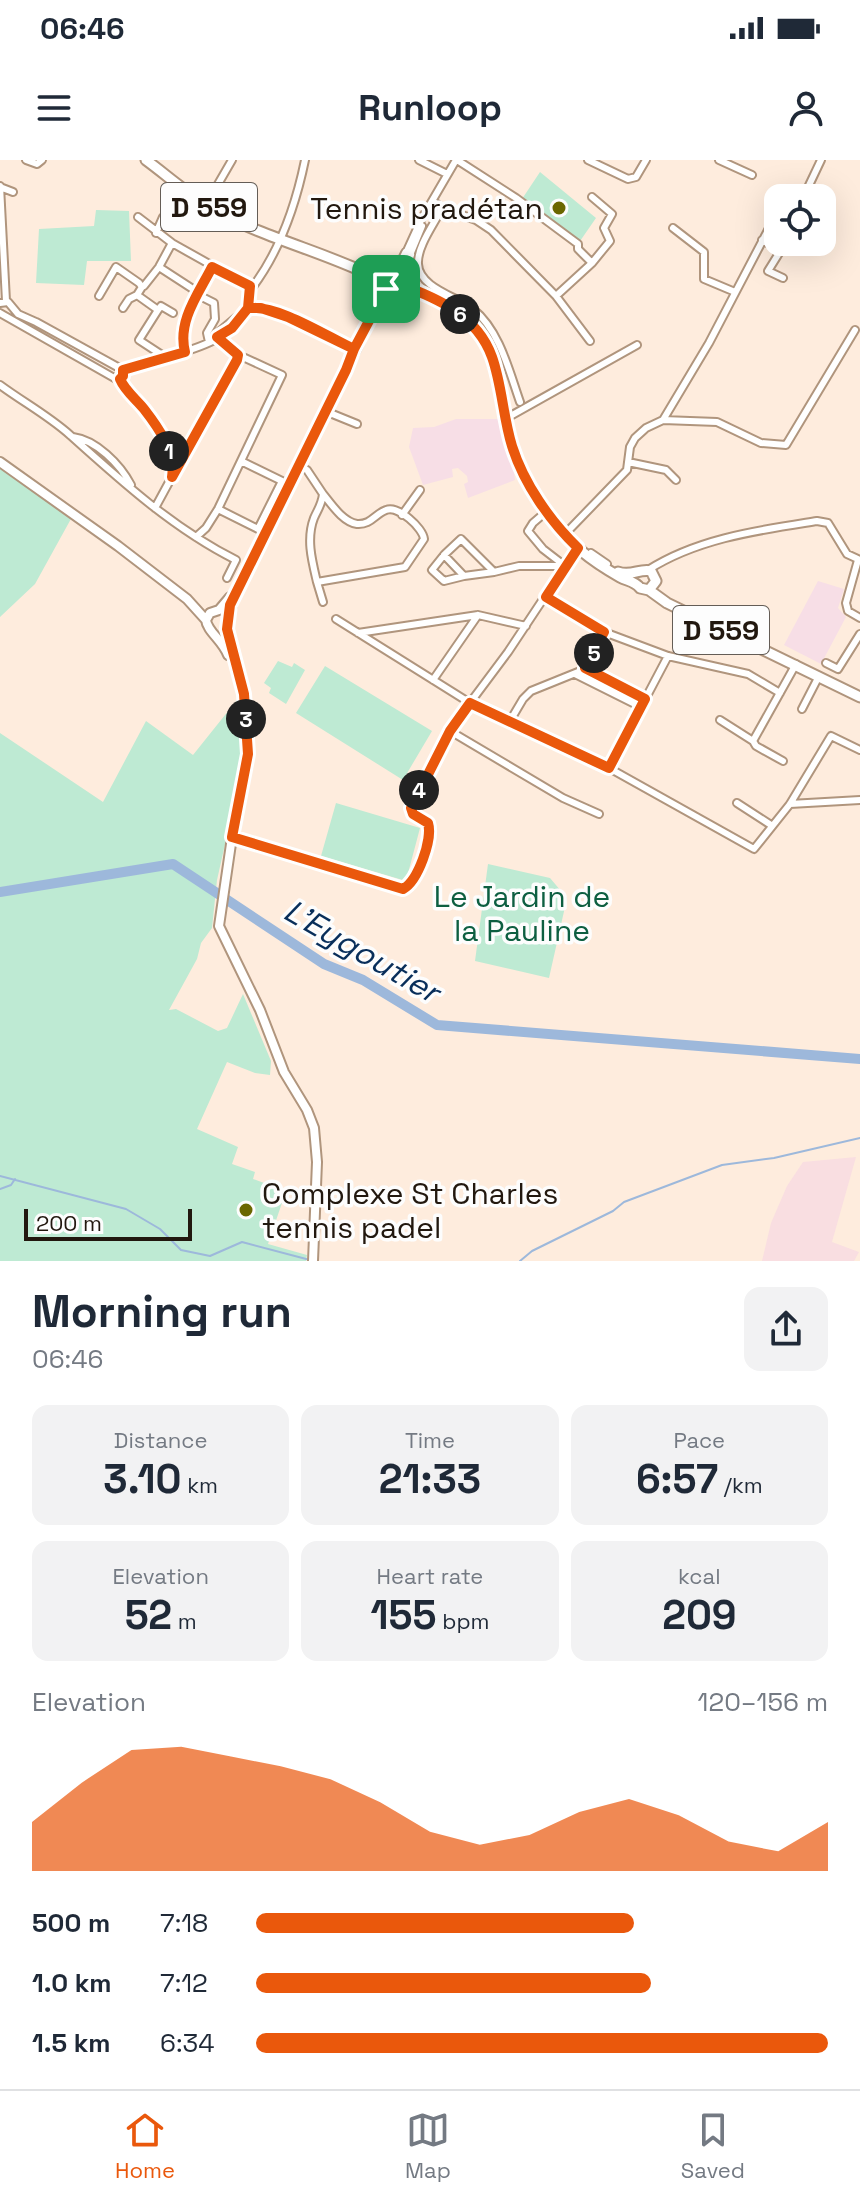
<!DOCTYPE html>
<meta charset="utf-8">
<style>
:root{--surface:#fff;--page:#f2f2f3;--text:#1f2937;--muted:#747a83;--line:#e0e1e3;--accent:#ea580c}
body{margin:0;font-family:"Space Grotesk",sans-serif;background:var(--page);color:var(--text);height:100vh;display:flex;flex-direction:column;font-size:30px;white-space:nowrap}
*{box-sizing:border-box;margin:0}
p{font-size:26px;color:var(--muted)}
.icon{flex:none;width:44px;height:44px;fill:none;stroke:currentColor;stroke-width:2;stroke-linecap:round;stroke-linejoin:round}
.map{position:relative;height:1101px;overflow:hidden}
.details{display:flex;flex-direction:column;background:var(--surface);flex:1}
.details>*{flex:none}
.tools{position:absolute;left:764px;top:24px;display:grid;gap:16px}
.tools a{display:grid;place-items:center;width:72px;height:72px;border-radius:16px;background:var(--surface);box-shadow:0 8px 32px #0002;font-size:40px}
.scale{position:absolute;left:24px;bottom:20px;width:168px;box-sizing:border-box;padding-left:8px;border:4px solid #22180f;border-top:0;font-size:22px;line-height:28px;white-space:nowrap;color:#22180f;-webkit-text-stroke:6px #fdfdfd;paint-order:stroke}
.pin{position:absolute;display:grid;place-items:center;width:68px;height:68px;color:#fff;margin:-34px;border-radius:16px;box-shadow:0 4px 12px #0006}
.km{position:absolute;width:40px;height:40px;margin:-20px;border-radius:50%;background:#222;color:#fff;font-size:22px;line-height:40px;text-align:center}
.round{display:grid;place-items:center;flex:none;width:84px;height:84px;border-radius:16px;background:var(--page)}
.head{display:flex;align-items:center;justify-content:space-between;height:136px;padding:0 32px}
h1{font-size:44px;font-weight:800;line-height:60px}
.metrics{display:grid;grid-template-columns:repeat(3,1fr);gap:12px;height:136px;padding:8px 32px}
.metrics div{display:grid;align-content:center;border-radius:16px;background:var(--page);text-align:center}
.metrics b{font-size:40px;font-weight:800}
.metrics small{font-size:22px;font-weight:400}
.metrics p{font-size:22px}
.chart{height:224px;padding:16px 32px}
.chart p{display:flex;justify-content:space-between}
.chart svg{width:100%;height:144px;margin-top:8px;fill:var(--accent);opacity:.7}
ul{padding:0 32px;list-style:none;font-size:26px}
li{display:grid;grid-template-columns:128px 96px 1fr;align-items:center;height:60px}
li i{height:20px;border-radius:10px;background:var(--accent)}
.status{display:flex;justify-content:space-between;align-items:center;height:56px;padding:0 40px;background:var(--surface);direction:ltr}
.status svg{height:22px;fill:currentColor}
header{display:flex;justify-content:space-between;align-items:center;height:104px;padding:0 32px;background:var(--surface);font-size:36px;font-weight:800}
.tab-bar{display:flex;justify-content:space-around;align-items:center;height:112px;border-top:2px solid var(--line);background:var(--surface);font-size:22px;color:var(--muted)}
.tab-bar a{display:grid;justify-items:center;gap:4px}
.tab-bar .current{color:var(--accent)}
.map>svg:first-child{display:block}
.industrial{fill:#f9dee1}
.education{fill:#f7dee6}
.green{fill:#beead3}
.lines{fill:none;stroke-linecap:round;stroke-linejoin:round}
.stream{stroke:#9db8db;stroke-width:2}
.river{stroke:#9db8db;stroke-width:10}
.street-casing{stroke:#b0957d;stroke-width:10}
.secondary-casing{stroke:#b0957d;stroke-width:12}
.primary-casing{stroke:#b0957d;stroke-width:13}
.street{stroke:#fff;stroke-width:6}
.secondary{stroke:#fff;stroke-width:8}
.primary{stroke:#fff;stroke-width:9}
.route-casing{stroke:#fff;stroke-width:16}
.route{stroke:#ea580c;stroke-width:10}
.poi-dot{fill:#6b6700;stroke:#fdfdfd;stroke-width:3}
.labels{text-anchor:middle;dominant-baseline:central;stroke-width:7;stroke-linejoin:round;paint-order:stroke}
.shield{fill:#fdfdfd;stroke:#645d56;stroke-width:2}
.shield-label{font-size:28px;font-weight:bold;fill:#22180f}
.poi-label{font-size:30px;fill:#22180f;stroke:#fdfdfd;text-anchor:end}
.park-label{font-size:30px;fill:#0d5f41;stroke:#fdfdfd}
.water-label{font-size:32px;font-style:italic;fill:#082e5a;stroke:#fdfdfd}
</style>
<div class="status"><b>06:46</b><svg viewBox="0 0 49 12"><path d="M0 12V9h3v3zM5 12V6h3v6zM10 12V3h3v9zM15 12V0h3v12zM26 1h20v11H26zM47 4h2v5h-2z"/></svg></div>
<header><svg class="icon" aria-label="menu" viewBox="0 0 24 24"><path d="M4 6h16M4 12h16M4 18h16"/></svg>Runloop<svg class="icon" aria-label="person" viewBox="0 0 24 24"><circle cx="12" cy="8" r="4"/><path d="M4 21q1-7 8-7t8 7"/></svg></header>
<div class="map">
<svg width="860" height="1101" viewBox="0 0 860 1101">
<rect width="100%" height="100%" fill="#feecdd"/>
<path class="industrial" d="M856 997 832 1082 859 1092 854 1101H762L771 1063 787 1026 803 1002Z"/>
<path class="education" d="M456 259H498L513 304 515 320 468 338 464 324 468 322 467 316 458 308 452 309 453 317 423 325 409 287 413 268 434 267Z
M818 421 844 429 838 448 846 457 821 504 784 485Z"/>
<path class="green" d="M540 12 596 58 578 84 522 39Z
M96 50 129 51 131 101H87L84 125 36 123 39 69 94 66Z
M0 306 72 357 35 424 0 457Z
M278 501 292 507 294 503 305 510 286 544 269 533 271 528 264 523Z
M325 506 432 571 403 620 296 553Z
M241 535 243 604 217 720 212 768 201 783 197 799 169 850 176 849 218 871 227 868 243 834 271 901 270 915 255 913 227 902 197 969 238 987 232 1004 255 1012 253 1019 283 1030 285 1034 268 1084 307 1095 306 1101H0V573L103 642 146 561 193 595Z
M336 643 420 668 406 721 321 696Z
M488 704 550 718 567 738 549 818 475 801Z"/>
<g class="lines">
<path class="stream" d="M0 1016 126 1049 160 1069 181 1090 210 1096 242 1082 310 1100
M0 1029 11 1025 15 1019
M520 1101 532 1091 613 1051 624 1042 722 1005 774 998 860 978"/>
<path class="river" d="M0 732 173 704 324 804 363 820 437 865 860 899"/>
<g class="street-casing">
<path id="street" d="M26 0 37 4 42 0
M419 0 447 14
M457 0 516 38 578 84V89L592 103
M588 0 628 19 636 17 646 0
M719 0 752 15
M0 26 6 141
M0 27 13 32
M803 38 821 0
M433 41 442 48 476 60 491 70 556 136 590 181
M206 45 232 0
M442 48C435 63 417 86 418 104 419 128 458 137 473 149 500 171 509 211 520 242
M138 57 172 83 252 128
M673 68 704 92V119L735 132
M156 73 163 57 170 52
M762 80 781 90 768 111 783 118
M406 93 421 60 456 0
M410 95 422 66
M159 107 199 133
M144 126 159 107 172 83
M252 128C279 92 296 44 305 0
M198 135 214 143 215 159 207 173 209 182
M99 136 116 107 139 123 142 127 137 135
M556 136 592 103 610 81 604 68 612 54 592 37
M0 143 8 142 18 154 36 162 123 210
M123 148 129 139 137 135 158 150 139 180 165 197
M248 148 277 153 354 189
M158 150 161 146 173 153
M0 153 116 219 122 218 123 210
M217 177 220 171 245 150
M185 192C177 161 199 133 212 107
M123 210C158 197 233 188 249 147 251 142 251 134 252 128
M120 219C132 248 179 277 173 313
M0 225C23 242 49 256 70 275 121 321 174 369 236 400L227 418
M325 251 357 264
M505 259 637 185
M663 260 717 262 761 283 786 285 855 170
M73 277C96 280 120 304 131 325
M628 302 666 310 676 320
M298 306 307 310 323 334
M323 334C332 345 343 362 357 364 371 365 375 354 386 350 398 345 423 368 424 379L405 407 317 422C312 401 306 379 314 358 318 349 322 344 323 334Z
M155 348 238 195
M218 349 258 369 282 321 241 301
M402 355 420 330
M568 371 627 310 630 287 635 278 646 268 663 260 709 183 778 51
M196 377 206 368 218 349 282 215 232 192 217 177
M591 393 607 404
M444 395 432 410 444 421 464 416
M858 400 846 443 848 451 860 458
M648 410C698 378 760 370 817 361L828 363 847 394 860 400
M494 412 464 416 444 395 461 379 494 412 519 406H565L543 389 528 371 533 363 547 351
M317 422 323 442
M546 437 604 472 668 496 748 514 780 533
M336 459 470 543 609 608 754 689 790 644 831 576 860 590
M358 473 478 455 526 466
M826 503 838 509 860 474
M585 508 645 539
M575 514 641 547
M433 520 478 455
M802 549 819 516
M720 560 753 581 796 504
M510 561 523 539 531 531 583 510 604 472
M450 571 563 638 599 654
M753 581 756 586 783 601
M609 608 668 496
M737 643 771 665
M790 644 860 640
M232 677 387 726 403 729 415 720 430 673 428 663 413 654 411 648 455 563 508 492 575 391 581 388"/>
</g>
<g class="secondary-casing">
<path id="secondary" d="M395 116 406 93
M398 121 410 95
M0 302 118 386 187 439 206 460
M228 495C223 481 207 471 206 460L210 453 219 450 230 437
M313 1101 317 1002 314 968 307 950 284 912 260 850 219 766 232 677 248 594 244 534 227 469 234 434 386 129"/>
</g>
<g class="primary-casing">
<path id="primary" d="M146 0C169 17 191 37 216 51 269 80 329 93 383 121L384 127 389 130 396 129 399 124
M383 121 393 115 398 119 399 124
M399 124C437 138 477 155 492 197 502 226 503 258 513 287 521 314 538 339 554 362 570 385 595 403 620 417 627 421 635 421 640 428L649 430 667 443 860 537
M618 412C631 417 640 408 651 411L656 421 649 430"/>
</g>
<use href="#street" class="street"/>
<use href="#secondary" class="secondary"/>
<use href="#primary" class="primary"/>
</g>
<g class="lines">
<g class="route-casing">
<path id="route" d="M386 129 354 189 288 157 261 148H248L232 168 217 177 238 195 237 200 172 317C176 292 158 267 144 249 136 239 125 231 120 219L123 216V210L185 192C177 161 199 133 212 107L250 126 248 148C279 145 326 176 354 189L346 210 230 445 227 469 244 534 248 594 232 677 403 729C418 721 433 679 428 663L413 654 411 648 450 571 470 543 609 608 645 539 585 508 604 472 546 437 578 388C550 361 524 324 512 286 503 257 502 225 492 197 477 155 437 138 399 124L394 130 386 129"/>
</g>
<use href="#route" class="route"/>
</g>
<g class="poi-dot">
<circle cx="559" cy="48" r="8"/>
<circle cx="246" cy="1050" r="8"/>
</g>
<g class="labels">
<g class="shield">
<rect x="161" y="23" width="96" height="48" rx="6"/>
<rect x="673" y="446" width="96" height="48" rx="6"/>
</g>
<g class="shield-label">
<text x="209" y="47">D 559</text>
<text x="721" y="470">D 559</text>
</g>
<g class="poi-label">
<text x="543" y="48">Tennis pradétan</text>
<text x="262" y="1033" text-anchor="start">Complexe St Charles<tspan x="262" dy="34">tennis padel</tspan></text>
</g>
<g class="park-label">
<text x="522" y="736">Le Jardin de<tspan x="522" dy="34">la Pauline</tspan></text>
</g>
<g class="water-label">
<text transform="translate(362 791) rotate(30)">L'Eygoutier</text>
</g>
</g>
</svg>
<div class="tools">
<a><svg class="icon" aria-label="locate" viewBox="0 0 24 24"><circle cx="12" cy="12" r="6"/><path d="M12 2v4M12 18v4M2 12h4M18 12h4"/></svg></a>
</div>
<div class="scale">200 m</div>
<div class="pin" style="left:386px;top:129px;background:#1e9e55"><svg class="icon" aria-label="arrive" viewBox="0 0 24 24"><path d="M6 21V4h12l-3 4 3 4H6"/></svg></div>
<b class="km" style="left:169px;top:291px">1</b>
<b class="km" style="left:246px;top:559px">3</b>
<b class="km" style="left:419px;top:630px">4</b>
<b class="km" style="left:594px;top:493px">5</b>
<b class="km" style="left:460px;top:154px">6</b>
</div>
<section class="details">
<div class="head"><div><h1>Morning run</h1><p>06:46</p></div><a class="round"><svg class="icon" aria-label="share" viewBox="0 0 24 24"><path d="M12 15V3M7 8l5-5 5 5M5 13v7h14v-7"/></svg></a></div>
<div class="metrics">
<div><p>Distance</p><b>3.10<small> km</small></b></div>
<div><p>Time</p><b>21:33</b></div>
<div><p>Pace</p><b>6:57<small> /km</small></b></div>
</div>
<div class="metrics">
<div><p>Elevation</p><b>52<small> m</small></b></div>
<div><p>Heart rate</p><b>155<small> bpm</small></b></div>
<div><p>kcal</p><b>209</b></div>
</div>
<div class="chart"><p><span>Elevation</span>120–156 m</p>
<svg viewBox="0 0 160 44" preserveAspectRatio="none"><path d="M0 44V29L10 17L20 7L30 6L40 9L50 12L60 16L70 23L80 32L90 36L100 33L110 26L120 22L130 27L140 35L150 38L160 29V44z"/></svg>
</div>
<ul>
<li><b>500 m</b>7:18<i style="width:66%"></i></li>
<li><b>1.0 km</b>7:12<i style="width:69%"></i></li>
<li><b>1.5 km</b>6:34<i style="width:100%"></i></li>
</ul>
</section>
<nav class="tab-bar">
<a class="current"><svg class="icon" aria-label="home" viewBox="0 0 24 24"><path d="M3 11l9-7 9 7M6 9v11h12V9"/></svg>Home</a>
<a><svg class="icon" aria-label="map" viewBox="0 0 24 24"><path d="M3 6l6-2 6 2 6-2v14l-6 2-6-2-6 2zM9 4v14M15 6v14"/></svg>Map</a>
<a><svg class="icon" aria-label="saved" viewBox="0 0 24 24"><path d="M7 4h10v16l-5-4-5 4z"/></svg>Saved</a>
</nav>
